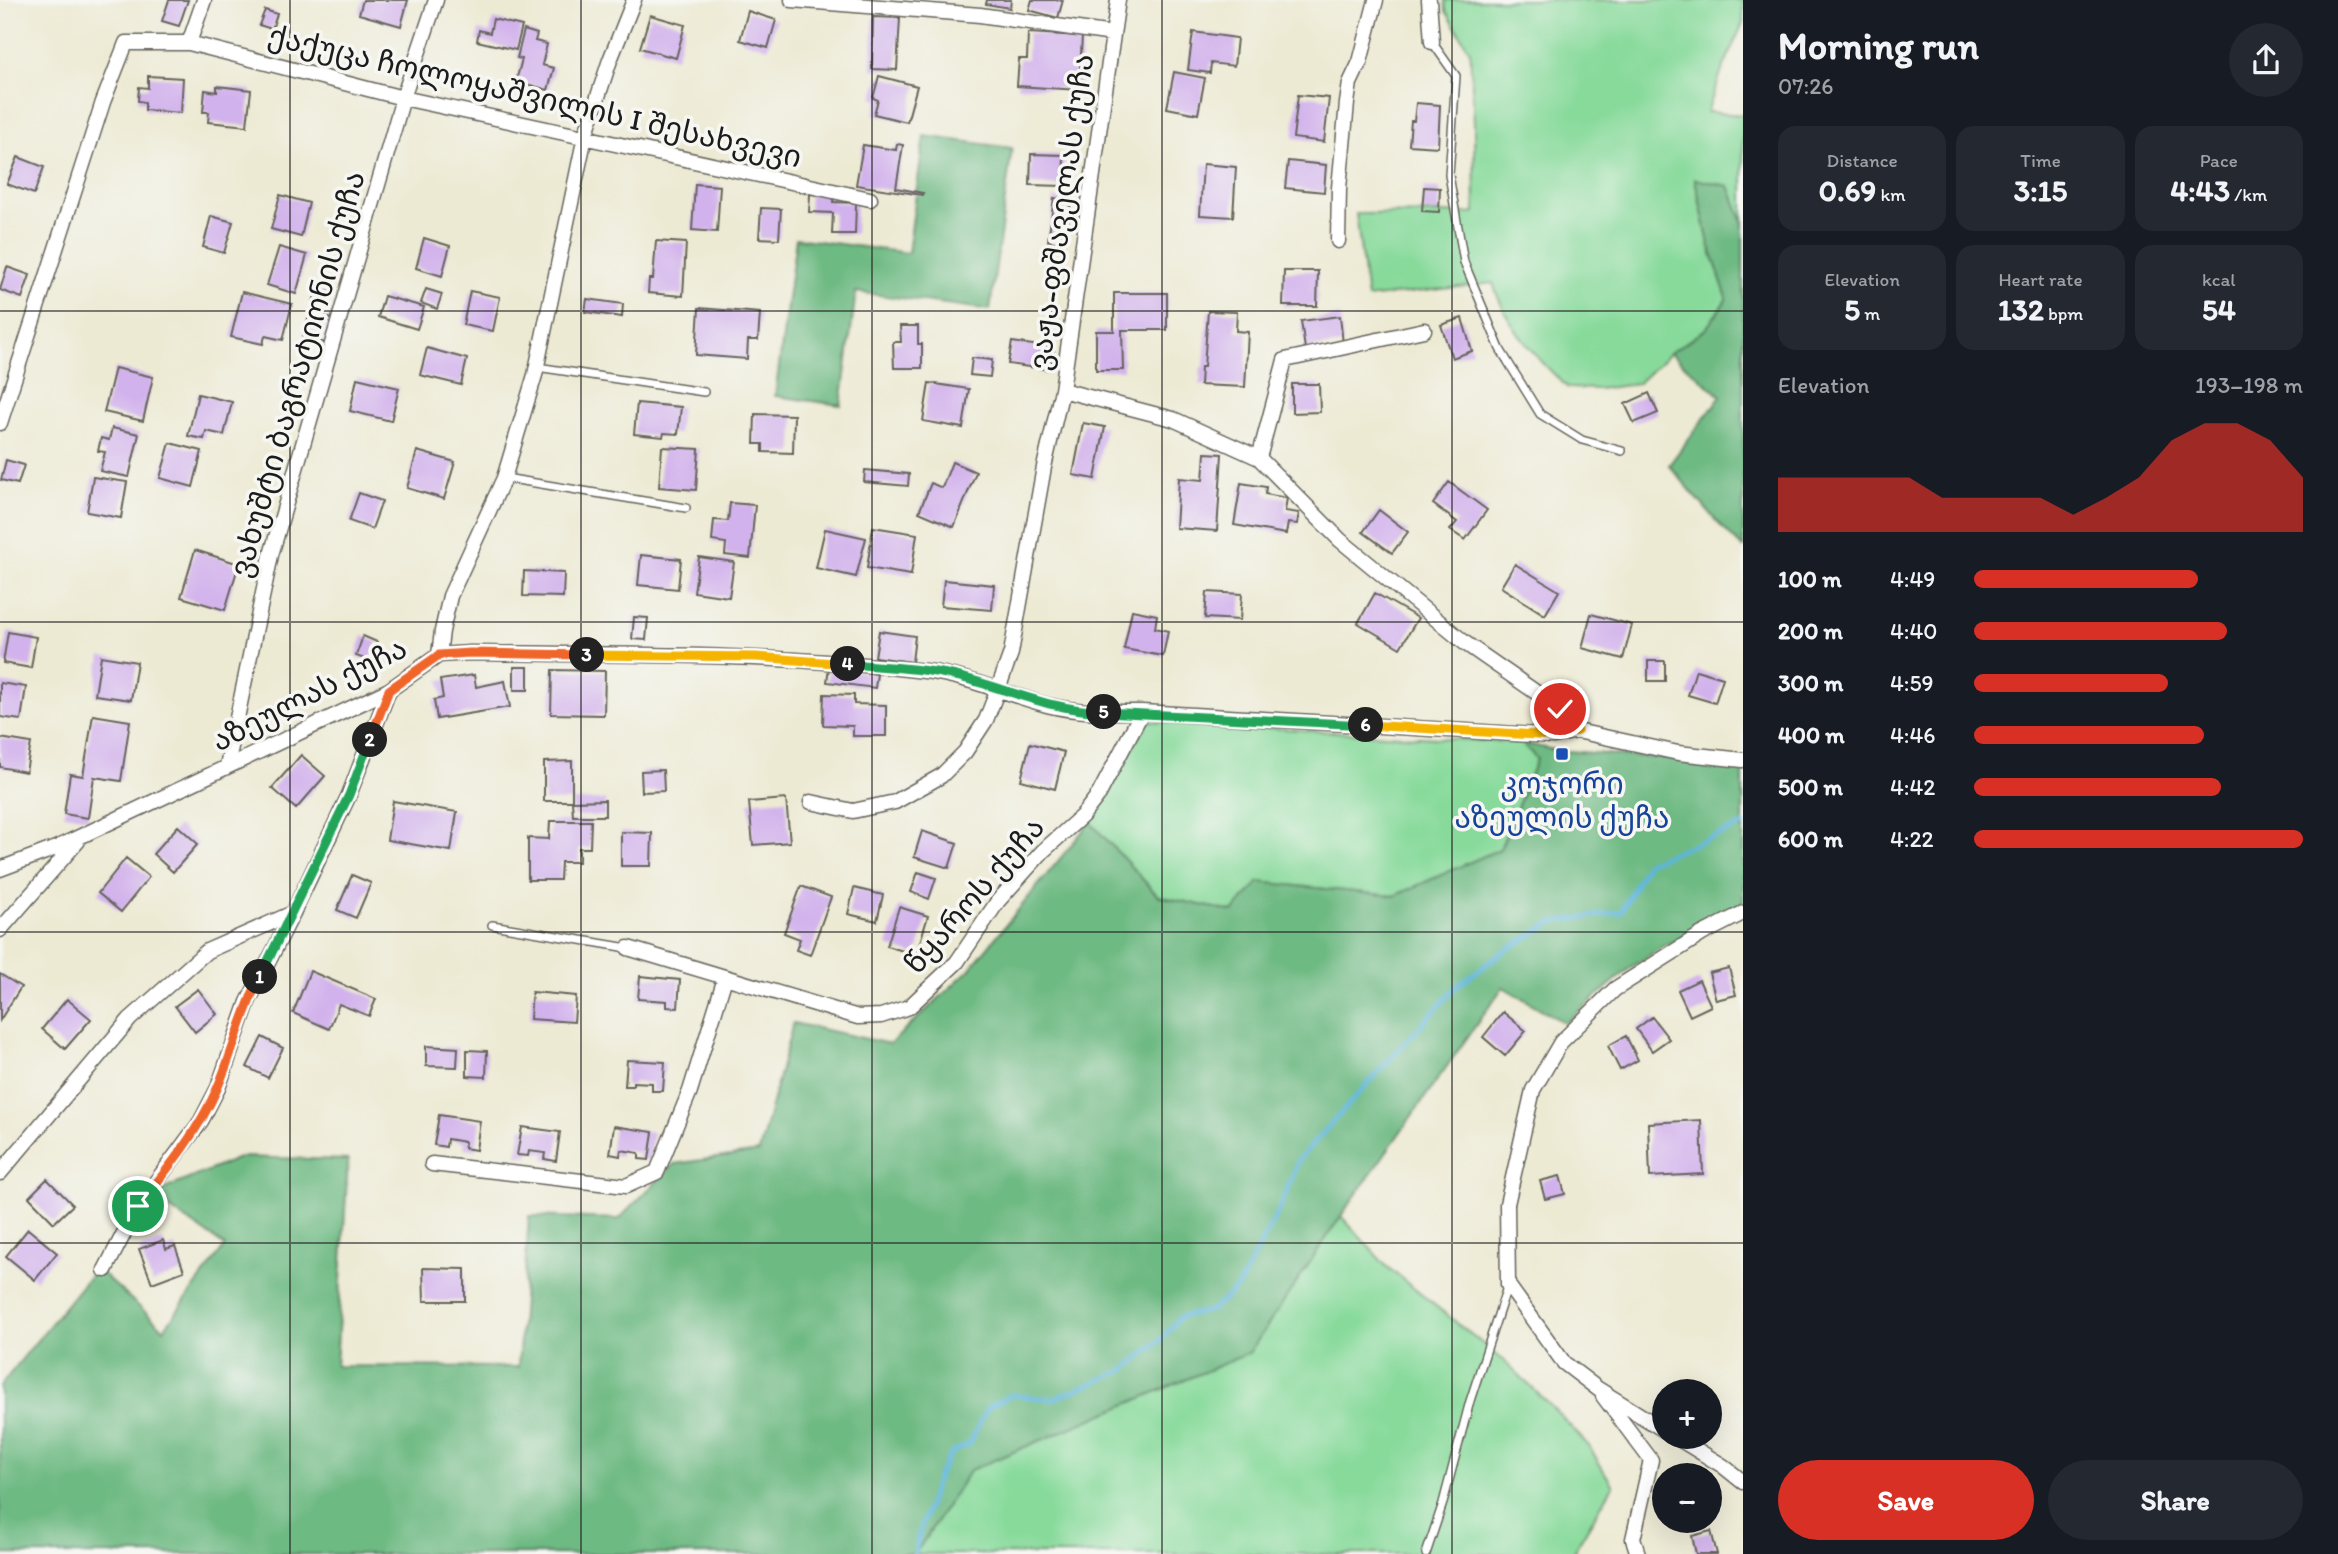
<!DOCTYPE html>
<meta charset="utf-8">
<style>
:root{--surface:#171b24;--page:#242831;--text:#f1f3f6;--muted:#9ea1a6;--accent:#d93025}
body{margin:0;font-family:Itim,"Noto Sans Georgian",sans-serif;background:var(--page);color:var(--text);height:100vh;display:flex;flex-direction:column;font-size:26px;white-space:nowrap}
*{box-sizing:border-box;margin:0}
p{font-size:23px;color:var(--muted)}
.icon{flex:none;width:38px;height:38px;fill:none;stroke:currentColor;stroke-width:2;stroke-linecap:round;stroke-linejoin:round}
.map{position:relative;flex:1;overflow:hidden}
.details{display:flex;flex-direction:column;background:var(--surface);width:595px}
.details>*{flex:none}
.tools{position:absolute;left:1652px;top:1379px;display:grid;gap:14px}
.tools a{display:grid;place-items:center;width:70px;height:70px;border-radius:50%;background:var(--surface);box-shadow:0 7px 28px #0002;font-size:35px}
.pin{position:absolute;display:grid;place-items:center;width:60px;height:60px;color:#fff;margin:-30px;border:4px solid #fff;border-radius:50%;box-shadow:0 2px 7px #0007}
.km{position:absolute;width:35px;height:35px;margin:-18px;border-radius:50%;background:#222;color:#fff;font-size:19px;line-height:35px;text-align:center}
.round{display:grid;place-items:center;flex:none;width:74px;height:74px;border-radius:37px;background:var(--page)}
.headline{display:flex;align-items:center;justify-content:space-between;height:119px;padding:0 35px}
h1{font-size:38px;font-weight:800;line-height:52px}
.figures{display:grid;grid-template-columns:repeat(3,1fr);gap:10px;height:119px;padding:7px 35px}
.figures div{display:grid;align-content:center;border-radius:18px;background:var(--page);text-align:center}
.figures b{font-size:30px;font-weight:800}
.figures small{font-size:19px;font-weight:400}
.figures p{font-size:19px}
.chart{height:196px;padding:14px 35px}
.chart p{display:flex;justify-content:space-between}
.chart svg{width:100%;height:126px;margin-top:7px;fill:var(--accent);opacity:.7}
.action{display:flex;gap:14px;margin-top:auto;padding:14px 35px}
.action a{flex:1;height:80px;border-radius:42px;background:var(--accent);color:#fff;font-size:28px;font-weight:800;line-height:80px;text-align:center}
.action a+a{background:var(--page);color:var(--text)}
ul{padding:0 35px;list-style:none;font-size:23px}
li{display:grid;grid-template-columns:112px 84px 1fr;align-items:center;height:52px}
li i{height:18px;border-radius:9px;background:var(--accent)}
main{display:flex;flex:1;min-height:0}
.map>svg:first-child{display:block}
.green{fill:#88da9b;stroke:#527b5c;stroke-width:2}
.forest{fill:#6eba83;stroke:#456b50;stroke-width:2}
.lines{fill:none;stroke-linecap:round;stroke-linejoin:round}
.stream{stroke:#5db5da;stroke-width:5}
.building{fill:#d2b2ec}
.lane-casing{stroke:#65645c;stroke-width:10}
.street-casing{stroke:#65645c;stroke-width:17}
.lane{stroke:#fff;stroke-width:7}
.street{stroke:#fff;stroke-width:14}
.split-1-casing{stroke:#fff;stroke-width:14}
.split-2-casing{stroke:#fff;stroke-width:14}
.split-3-casing{stroke:#fff;stroke-width:14}
.split-4-casing{stroke:#fff;stroke-width:14}
.split-5-casing{stroke:#fff;stroke-width:14}
.split-6-casing{stroke:#fff;stroke-width:14}
.split-7-casing{stroke:#fff;stroke-width:14}
.split-1{stroke:#f0652b;stroke-width:9}
.split-2{stroke:#22a559;stroke-width:9}
.split-3{stroke:#f0652b;stroke-width:9}
.split-4{stroke:#f5b400;stroke-width:9}
.split-5{stroke:#22a559;stroke-width:9}
.split-6{stroke:#22a559;stroke-width:9}
.split-7{stroke:#f5b400;stroke-width:9}
.grid{fill:none;stroke:#1c1c1c;stroke-width:2;stroke-opacity:0.55}
.transit-dot{fill:#1a4fb4;stroke:#f6f6f2;stroke-width:2.5}
.labels{text-anchor:middle;dominant-baseline:central;stroke-width:7;stroke-linejoin:round;paint-order:stroke}
.street-label{font-size:30px;fill:#1c1c1c;stroke:#f6f6f2}
.transit-label{font-size:30px;fill:#164399;stroke:#f6f6f2}
</style>
<main>
<div class="map">
<svg width="1743" height="1554" viewBox="0 0 1743 1554">
<rect width="100%" height="100%" fill="#f6f6f2"/>
<filter id="ink" filterUnits="userSpaceOnUse"><feTurbulence type="fractalNoise" baseFrequency=".0143" numOctaves="2"/><feDisplacementMap in="SourceGraphic" scale="14" xChannelSelector="R" yChannelSelector="G"/><feConvolveMatrix kernelMatrix="1 2 1 2 8 2 1 2 1" color-interpolation-filters="sRGB"/></filter>
<filter id="wash" filterUnits="userSpaceOnUse"><feTurbulence type="fractalNoise" baseFrequency=".00686" numOctaves="4" result="noise"/><feDisplacementMap in="SourceGraphic" scale="28" xChannelSelector="R" yChannelSelector="G"/><feGaussianBlur stdDeviation="1.57" result="paint"/><feColorMatrix in="noise" values="0 0 0 0 0 0 0 0 0 0 0 0 0 0 0 0 0 1.4 0 .05"/><feComposite in="paint" operator="in"/></filter>
<g filter="url(#wash)">
<rect width="100%" height="100%" fill="#edead4"/>
<path class="green" d="M1445 0H1743V23L1721 73 1707 112 1743 115V223L1729 186 1695 180 1709 244 1727 298 1706 329 1670 353 1637 384 1598 389 1568 388C1536 357 1506 327 1493 283L1367 298 1356 214 1475 213 1474 122 1470 51 1446 11Z
M1148 721 1522 743 1537 759 1500 849 1394 896 1259 882 1233 912 1158 896 1090 822Z
M1341 1216 1386 1266 1503 1360 1557 1412 1589 1446 1613 1486 1572 1554H915L970 1470 1249 1353Z"/>
<path class="forest" d="M924 136 1012 148 990 310 856 292 841 405 775 396 796 238 908 253Z
M1695 179 1729 186 1743 223V548L1717 522 1669 465 1721 396 1670 353 1706 329 1727 298 1709 244Z
M1522 743 1555 750 1743 765V907L1662 947 1630 968 1565 1023 1503 987 1341 1216 1249 1353 970 1470 915 1554H0V1386L96 1268 164 1329 225 1246 150 1195 241 1157 348 1160 336 1366 518 1367 529 1216 619 1219 674 1164 759 1152 793 1023 890 1044 969 970 1090 822 1158 896 1233 912 1259 882 1394 896 1500 849 1537 759Z"/>
<g class="lines">
<path class="stream" d="M915 1554 919 1534 938 1476 951 1453 969 1444 987 1408 1011 1395 1053 1399 1124 1370 1161 1340 1180 1317 1212 1310 1238 1287 1279 1210 1299 1159 1456 987 1503 952 1553 922 1621 912 1647 863 1743 825"/>
</g>
<g id="blocks">
<path class="building" d="M169 0H188L179 26 162 21Z
M363 0H408L401 26 359 14Z
M987 0H1011L1010 8 986 4Z
M1032 0H1063L1058 18 1029 10Z
M265 10 277 14 272 29 259 25Z
M748 11 776 20 768 48 740 40Z
M650 15 685 25 676 58 640 48Z
M873 17 900 18 897 70 872 69Z
M493 19 522 26 516 50 477 41 479 30 490 33Z
M524 30 537 34 535 41 547 44 542 65 554 68 548 90 516 81 522 59 517 58Z
M1193 32 1237 38 1234 66 1211 63 1210 73 1188 70Z
M1028 33 1082 36 1079 90 1017 86 1019 59H1027Z
M1174 72 1205 78 1198 114 1167 108Z
M148 76 183 78 181 113 145 110V102L138 101 139 87 148 88Z
M879 76 917 86 907 122 874 114 878 100 873 98Z
M217 86 251 90 247 126 208 122 209 112H203L205 90 217 92Z
M1298 95 1329 98 1324 142 1293 138Z
M1416 103 1440 105 1438 147 1409 145 1411 121H1414Z
M897 144 903 145 896 188 923 193 922 195 856 185 863 145 896 150Z
M1031 154 1064 155 1063 186 1030 185Z
M18 157 44 167 34 194 7 184Z
M1288 161 1326 165 1324 192 1285 188Z
M1203 164 1236 167 1233 217 1200 215Z
M695 184 720 186 717 232 692 230Z
M1424 187 1440 188 1439 212 1422 211Z
M810 194 834 195 833 202 856 203 855 234H832L833 213 809 212Z
M280 195 309 203 301 237 271 229Z
M1054 198 1071 201 1065 244 1048 241Z
M761 208 781 209 779 239 759 238Z
M211 216 233 222 224 253 203 247Z
M424 238 450 246 442 276 416 268Z
M656 241 686 243 683 296 648 293 649 279H653Z
M279 247 307 255 296 294 267 285Z
M7 267 30 275 22 298 0 290Z
M1284 271H1318L1317 306H1283Z
M317 289 329 292 322 316 332 319 325 343 303 337Z
M426 289 442 294 437 309 421 303Z
M470 291 500 297 493 331 463 325Z
M242 292 292 304 283 340 265 336 263 344 231 337Z
M1114 293H1167V330H1122L1123 370H1096V331H1114Z
M384 296 424 307 417 329 378 317Z
M587 299 623 304 622 317 585 312Z
M699 308 760 313 758 340H748L747 359 696 355Z
M1208 311 1237 312 1236 331 1248 332 1245 387 1200 385 1201 367H1204Z
M1340 316 1343 344 1305 349 1301 321Z
M1462 318 1472 351 1452 358 1441 325Z
M900 326H918V344H922V368H894L893 342H901Z
M1012 342 1054 348 1051 370 1008 364Z
M427 348 467 359 461 385 420 375Z
M972 358 992 360 990 377 970 375Z
M115 368 153 377 143 421 104 412Z
M357 378 399 388 391 421 350 411Z
M929 383 969 389 963 428 923 421Z
M1292 384H1319L1320 412 1292 413Z
M1649 393 1658 413 1634 423 1625 404Z
M198 394 232 402 224 435 206 431 204 439 188 436Z
M637 403 681 407 678 434 664 433 663 437 634 434Z
M755 414 794 415 793 453 763 452V444H754Z
M1083 423 1105 427 1095 479 1073 475Z
M112 428 139 434 129 477 100 471 105 452 98 451 101 438 109 440Z
M170 443 202 451 193 487 160 478Z
M662 447 699 449 696 490 659 487Z
M417 451 455 462 444 499 407 488Z
M1205 453 1222 454 1217 531 1176 528 1179 478 1203 480Z
M6 460 24 465 18 484 1 480Z
M952 462 976 472 954 527 919 512 931 483 942 488Z
M865 470 909 474 908 486 864 482Z
M93 477 127 482 121 518 87 512Z
M1449 482 1487 510 1465 540 1450 530 1457 522 1433 504Z
M1241 483 1266 487 1265 494 1287 498 1285 511 1299 513 1297 524 1288 523 1286 534 1234 525Z
M359 493 382 501 372 529 349 521Z
M730 503 755 505 750 558 725 555 726 543 712 541 714 520 728 521Z
M1379 510 1408 532 1392 553 1363 532Z
M873 527 917 534 911 575 867 568Z
M825 529 866 538 856 577 816 568Z
M195 550 239 564 225 610 181 597Z
M641 555 681 559 678 589 638 585Z
M699 557 734 562 729 597 694 592Z
M1515 564 1559 591 1545 615 1501 587Z
M524 571 564 573 563 597 523 596Z
M944 580 994 585 992 610 941 606Z
M1207 592 1242 594 1240 620 1205 618Z
M1375 593 1418 618 1400 648 1358 623Z
M1132 610 1157 615 1155 628 1168 631 1163 656 1124 649Z
M1591 614 1632 625 1623 659 1582 648Z
M634 617 648 618 646 640 632 639Z
M879 631 915 636 912 662 875 657Z
M8 632 36 637 31 668 3 663Z
M363 636 377 642 370 661 356 656Z
M101 656 137 662 131 700 95 695Z
M1648 661H1665V681H1648Z
M514 667H528V690H514Z
M829 667 877 674 875 688 827 682Z
M552 670 605 671 604 715 551 714Z
M1696 670 1723 678 1715 703 1688 695Z
M474 675 476 687 505 681 510 707 437 719 434 700 443 698 440 680Z
M0 683 26 687 21 720 0 717Z
M824 694 854 695V704L886 705V736H853V726L823 725Z
M93 715 130 721 121 781 94 777 88 818 64 814 70 774 83 776Z
M0 738 31 743 26 772 0 767Z
M1030 743 1064 752 1055 789 1021 780Z
M301 755 325 776 296 809 272 788Z
M572 761V801H544V762Z
M663 770 664 791 642 792 641 771Z
M786 799 790 842 753 845 749 802Z
M605 800V816H573L572 801Z
M393 801 457 812 451 851 387 840Z
M550 821H591L590 848H579V862H561L560 880H528V838L549 839Z
M178 826 198 844 173 872 153 854Z
M922 831 957 843 949 868 914 857Z
M621 832 652 833 651 866H621Z
M126 858 149 877 121 912 98 893Z
M918 872 936 878 929 899 911 892Z
M352 875 371 883 356 918 337 910Z
M801 886 831 897 810 955 796 950 800 939 784 933Z
M854 888 883 895 877 921 848 914Z
M899 907 928 916 916 955 887 946Z
M1729 968 1736 995 1716 1000 1709 973Z
M310 971 376 999 369 1016 339 1004 329 1029 293 1013Z
M0 974 21 987 0 1020Z
M640 976 680 980 678 1008 667 1007V1001L638 999Z
M1699 980 1711 1006 1690 1016 1678 990Z
M198 989 217 1014 195 1032 175 1006Z
M532 992 576 996 574 1022 530 1019Z
M67 999 91 1019 65 1049 42 1029Z
M1503 1012 1526 1031 1505 1056 1483 1037Z
M1652 1017 1669 1039 1652 1051 1636 1029Z
M1626 1036 1638 1060 1620 1070 1608 1046Z
M262 1037 283 1048 268 1078 247 1067Z
M426 1046 458 1048 457 1067 426 1066Z
M467 1050 487 1051 486 1077 467 1076Z
M627 1060 665 1062 663 1091H652V1083L633 1082V1086H625Z
M439 1115 480 1121 476 1150 464 1148 465 1142 447 1139 446 1147 434 1145Z
M1701 1120 1703 1174 1650 1177 1648 1123Z
M614 1126 653 1132 649 1160 639 1159V1153L621 1150 620 1156 610 1154Z
M522 1127 560 1132 556 1161 544 1159 545 1153 529 1151 528 1156 517 1155Z
M1560 1176 1565 1194 1545 1199 1540 1181Z
M47 1179 73 1205 54 1223 29 1197Z
M28 1229 57 1253 35 1280 6 1256Z
M163 1240 166 1249 175 1246 184 1271 152 1283 139 1249Z
M423 1268 465 1269V1301H424Z
M1711 1531 1717 1554H1696L1692 1536Z"/>
</g>
</g>
<g filter="url(#ink)">
<use href="#blocks" fill-opacity="0" stroke="#65645c" stroke-width="2"/>
<g class="lines">
<g class="lane-casing">
<path id="lane" d="M1432 42 1456 76 1449 175 1464 262 1500 349 1540 414 1582 440 1622 451
M537 367 704 392
M505 478 686 508
M492 925 628 948
M1426 1554 1443 1503 1470 1401 1507 1287"/>
</g>
<g class="street-casing">
<path id="street" d="M792 0 980 15 1113 34
M1429 0 1432 42
M189 43 204 0
M1338 241 1339 188 1347 103 1350 83 1360 62 1376 0
M1062 390 1173 419 1259 458 1340 540 1465 643 1560 709 1577 731 1678 753 1743 760
M0 423 103 102 126 43H189L403 98 870 199
M1259 458 1285 360 1424 330
M439 655 442 631 450 596 504 478 535 375 585 136 610 60 634 0
M227 766 271 555 403 98 436 0
M811 802 853 811 895 802 941 776 965 752 986 720 998 689 1011 653 1044 467 1062 390 1118 0
M0 869 56 848 389 690 439 655 470 653C621 655 774 653 925 671 967 676 1006 694 1047 705 1078 713 1110 712 1142 712L1553 736 1577 731
M0 930 78 841
M628 948 858 1017 881 1016 909 1007 957 962 998 901 1043 851 1082 816 1099 794 1142 712
M432 1164 626 1186 657 1172 690 1091 725 978
M0 1173 130 1019 207 951 293 913 349 795 389 690
M105 1270 138 1206 201 1121 218 1088 248 1002 293 913
M1603 1396 1651 1460 1633 1539 1638 1554
M1664 1430 1598 1389 1564 1363 1508 1285 1507 1204 1533 1090 1561 1042 1615 989 1702 934 1743 913
M1676 1437 1723 1466 1743 1482"/>
</g>
<use href="#lane" class="lane"/>
<use href="#street" class="street"/>
</g>
</g>
<g class="lines" filter="url(#ink)">
<g class="split-1-casing">
<path id="split-1" d="M138 1206C167 1170 198 1132 217 1089 233 1052 242 1013 260 977"/>
</g>
<g class="split-2-casing">
<path id="split-2" d="M260 977 349 795 370 740"/>
</g>
<g class="split-3-casing">
<path id="split-3" d="M370 740 389 690 439 655 470 653 587 655"/>
</g>
<g class="split-4-casing">
<path id="split-4" d="M587 655 756 657 848 664"/>
</g>
<g class="split-5-casing">
<path id="split-5" d="M848 664C884 667 921 668 956 676 1006 688 1052 711 1104 712"/>
</g>
<g class="split-6-casing">
<path id="split-6" d="M1104 712 1366 725"/>
</g>
<g class="split-7-casing">
<path id="split-7" d="M1366 725 1553 736 1577 731 1560 709"/>
</g>
<use href="#split-1" class="split-1"/>
<use href="#split-2" class="split-2"/>
<use href="#split-3" class="split-3"/>
<use href="#split-4" class="split-4"/>
<use href="#split-5" class="split-5"/>
<use href="#split-6" class="split-6"/>
<use href="#split-7" class="split-7"/>
</g>
<path class="grid" d="M290 0V1554M581 0V1554M872 0V1554M1162 0V1554M1452 0V1554M0 311H1743M0 622H1743M0 932H1743M0 1243H1743"/>
<rect class="transit-dot" x="1555" y="747" width="14" height="14" rx="3.5"/>
<g class="labels">
<g class="street-label">
<text transform="translate(535 96) rotate(13)">ქაქუცა ჩოლოყაშვილის I შესახვევი</text>
<text transform="translate(1061 212) rotate(-82)">ვაჟა-ფშაველას ქუჩა</text>
<text transform="translate(297 374) rotate(-74)">ვახუშტი ბაგრატიონის ქუჩა</text>
<text transform="translate(309 694) rotate(-27)">აზეულას ქუჩა</text>
<text transform="translate(974 895) rotate(-49)">წყაროს ქუჩა</text>
</g>
<g class="transit-label">
<text x="1562" y="783">კოჯორი<tspan x="1562" dy="34">აზეულის ქუჩა</tspan></text>
</g>
</g>
</svg>
<div class="tools">
<a>+</a>
<a>−</a>
</div>
<div class="pin" style="left:138px;top:1206px;background:#1e9e55"><svg class="icon" aria-label="arrive" viewBox="0 0 24 24"><path d="M6 21V4h12l-3 4 3 4H6"/></svg></div>
<div class="pin" style="left:1560px;top:709px;background:#d93025"><svg class="icon" aria-label="check" viewBox="0 0 24 24"><path d="M5 12l5 5 9-10"/></svg></div>
<b class="km" style="left:260px;top:977px">1</b>
<b class="km" style="left:370px;top:740px">2</b>
<b class="km" style="left:587px;top:655px">3</b>
<b class="km" style="left:848px;top:664px">4</b>
<b class="km" style="left:1104px;top:712px">5</b>
<b class="km" style="left:1366px;top:725px">6</b>
</div>
<section class="details">
<div class="headline"><div><h1>Morning run</h1><p>07:26</p></div><a class="round"><svg class="icon" aria-label="share" viewBox="0 0 24 24"><path d="M12 15V3M7 8l5-5 5 5M5 13v7h14v-7"/></svg></a></div>
<div class="figures">
<div><p>Distance</p><b>0.69<small> km</small></b></div>
<div><p>Time</p><b>3:15</b></div>
<div><p>Pace</p><b>4:43<small> /km</small></b></div>
</div>
<div class="figures">
<div><p>Elevation</p><b>5<small> m</small></b></div>
<div><p>Heart rate</p><b>132<small> bpm</small></b></div>
<div><p>kcal</p><b>54</b></div>
</div>
<div class="chart"><p><span>Elevation</span>193–198 m</p>
<svg viewBox="0 0 160 44" preserveAspectRatio="none"><path d="M0 44V25L10 25L20 25L30 25L40 25L50 32L60 32L70 32L80 32L90 38L100 32L110 25L120 12L130 6L140 6L150 12L160 25V44z"/></svg>
</div>
<ul>
<li><b>100 m</b>4:49<i style="width:68%"></i></li>
<li><b>200 m</b>4:40<i style="width:77%"></i></li>
<li><b>300 m</b>4:59<i style="width:59%"></i></li>
<li><b>400 m</b>4:46<i style="width:70%"></i></li>
<li><b>500 m</b>4:42<i style="width:75%"></i></li>
<li><b>600 m</b>4:22<i style="width:100%"></i></li>
</ul>
<div class="action"><a>Save</a><a>Share</a></div>
</section>
</main>
